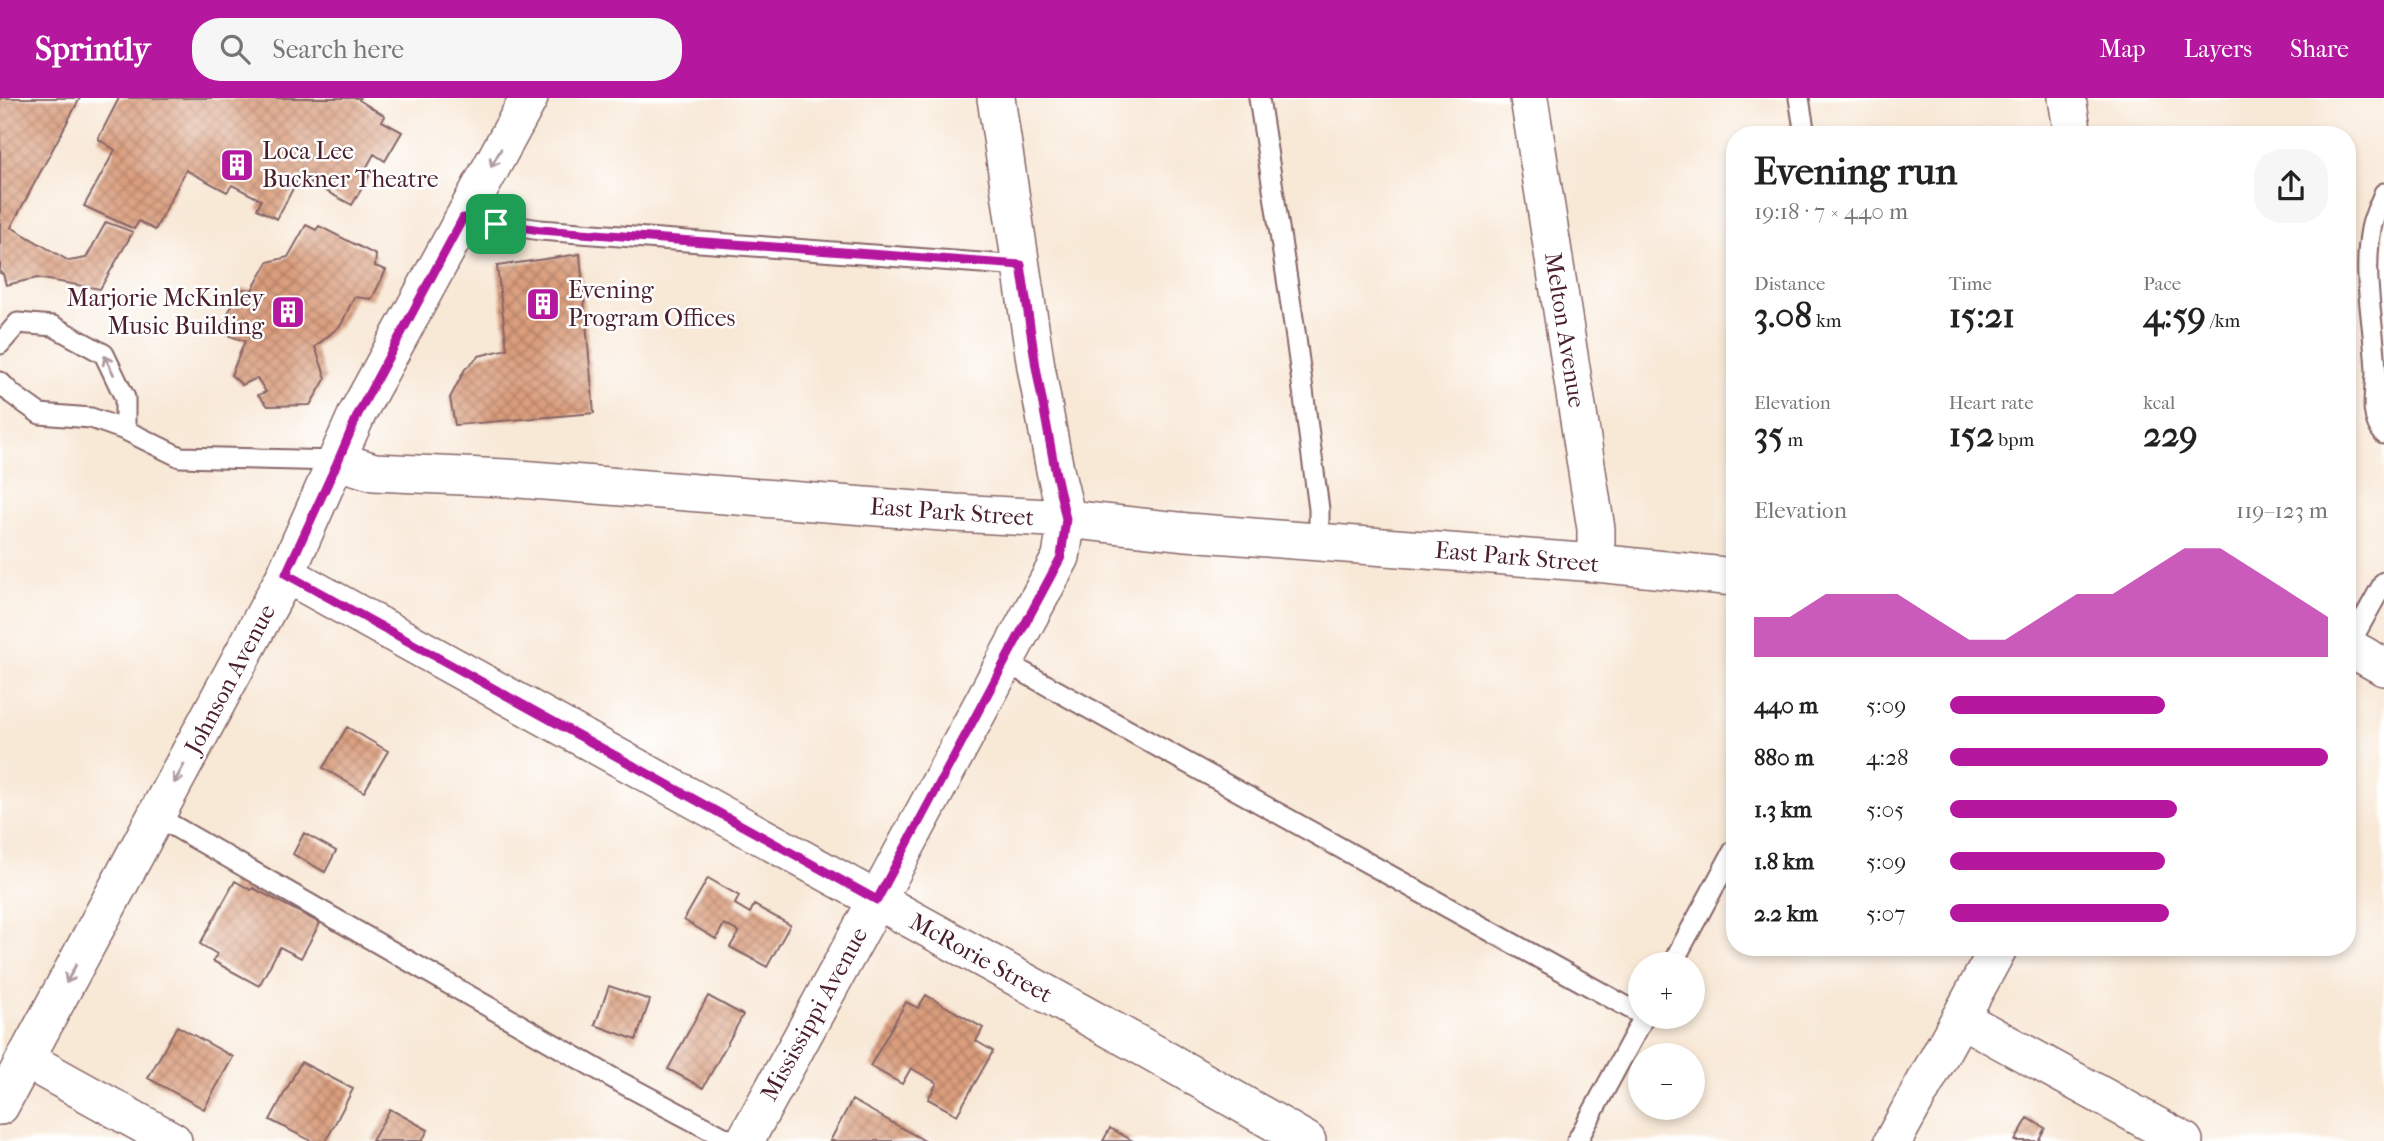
<!DOCTYPE html>
<meta charset="utf-8">
<style>
:root{--surface:#fff;--page:#f6f6f6;--text:#222;--muted:#767676;--accent:#b5179e}
body{margin:0;font-family:"IM FELL French Canon",serif;background:var(--page);color:var(--text);height:100vh;display:flex;flex-direction:column;font-size:26px;white-space:nowrap}
*{box-sizing:border-box;margin:0}
p{font-size:23px;color:var(--muted)}
.icon{flex:none;width:38px;height:38px;fill:none;stroke:currentColor;stroke-width:2;stroke-linecap:round;stroke-linejoin:round}
.map{position:relative;flex:1;overflow:hidden}
.details{position:absolute;left:1726px;top:28px;width:630px;height:830px;display:flex;flex-direction:column;background:var(--surface);border-radius:28px;box-shadow:0 4px 10px #0003}
.details>*{flex:none}
.controls{position:absolute;left:1628px;top:854px;display:grid;gap:14px}
.controls a{display:grid;place-items:center;width:77px;height:77px;border-radius:50%;background:var(--surface);box-shadow:0 4px 10px #0003;font-size:35px}
.pin{position:absolute;display:grid;place-items:center;width:60px;height:60px;color:#fff;margin:-30px;border-radius:14px;box-shadow:0 4px 10px #0006}
.round{display:grid;place-items:center;flex:none;width:74px;height:74px;border-radius:28px;background:var(--page)}
.headline{display:flex;align-items:center;justify-content:space-between;height:119px;padding:0 28px}
h1{font-size:38px;font-weight:700;line-height:52px}
.metrics{display:grid;grid-template-columns:repeat(3,1fr);gap:10px;height:119px;padding:7px 28px}
.metrics div{display:grid;align-content:center}
.metrics b{font-size:35px;font-weight:700}
.metrics small{font-size:19px;font-weight:400}
.metrics p{font-size:19px}
.chart{height:196px;padding:14px 28px}
.chart p{display:flex;justify-content:space-between}
.chart svg{width:100%;height:126px;margin-top:7px;fill:var(--accent);opacity:.7}
ul{padding:0 28px;list-style:none;font-size:23px}
li{display:grid;grid-template-columns:112px 84px 1fr;align-items:center;height:52px}
li i{height:18px;border-radius:9px;background:var(--accent)}
header{display:flex;align-items:center;gap:42px;box-sizing:border-box;height:98px;padding:0 35px;background:var(--accent);color:#fff}
header strong{font-size:33px}
nav{display:flex;gap:38px;margin-inline-start:auto;font-size:24px}
.search{width:490px;height:63px;background:var(--page);display:flex;align-items:center;gap:18px;box-sizing:border-box;padding:0 24px;border-radius:28px;color:var(--muted);font-size:26px}
.map>svg:first-child{display:block}
.building{fill:url(#building-cross-hatch)}
.lines{fill:none;stroke-linecap:round;stroke-linejoin:round}
.lane-casing{stroke:#876567;stroke-width:23}
.street-casing{stroke:#876567;stroke-width:40}
.lane{stroke:#fff;stroke-width:19}
.street{stroke:#fff;stroke-width:37}
.oneway{stroke:#ae9aa0}
.route-casing{stroke:#fff;stroke-width:14}
.route{stroke:#b5179e;stroke-width:9}
.labels{text-anchor:middle;dominant-baseline:central;stroke-width:5;stroke-linejoin:round;paint-order:stroke}
.poi-label{font-size:24px;fill:#4a1f2b;stroke:#fff;text-anchor:start}
.street-label{font-size:24px;fill:#4a1f2b;stroke:#fff}
</style>
<header>
<strong>Sprintly</strong>
<div class="search"><svg class="icon" aria-label="search" viewBox="0 0 24 24"><circle cx="10" cy="10" r="6"/><path d="M15 15l6 6"/></svg>Search here</div>
<nav><a>Map</a><a>Layers</a><a>Share</a></nav>
</header>
<div class="map">
<svg width="2384" height="1043" viewBox="0 0 2384 1043">
<defs>
<pattern id="building-cross-hatch" width="8" height="8" patternUnits="userSpaceOnUse" patternTransform="scale(1.75)"><rect width="8" height="8" fill="#da9e7d"/><path d="M0 0l8 8M0 8l8-8" fill="none" stroke="#b38067"/></pattern>
</defs>
<rect width="100%" height="100%" fill="#fff"/>
<filter id="ink" filterUnits="userSpaceOnUse"><feTurbulence type="fractalNoise" baseFrequency=".0143" numOctaves="2"/><feDisplacementMap in="SourceGraphic" scale="14" xChannelSelector="R" yChannelSelector="G"/><feConvolveMatrix kernelMatrix="1 2 1 2 8 2 1 2 1" color-interpolation-filters="sRGB"/></filter>
<filter id="wash" filterUnits="userSpaceOnUse"><feTurbulence type="fractalNoise" baseFrequency=".00686" numOctaves="4" result="noise"/><feDisplacementMap in="SourceGraphic" scale="28" xChannelSelector="R" yChannelSelector="G"/><feGaussianBlur stdDeviation="1.57" result="paint"/><feColorMatrix in="noise" values="0 0 0 0 0 0 0 0 0 0 0 0 0 0 0 0 0 1.4 0 .05"/><feComposite in="paint" operator="in"/></filter>
<g filter="url(#wash)">
<rect width="100%" height="100%" fill="#f8e8d6"/>
<g id="blocks">
<path class="building" d="M0 0H80L11 129 69 163 86 160 106 124 133 134 100 191 37 180 6 187 3 176 0 175Z
M119 0H360L359 2 385 18 382 23 402 34 385 63 374 56 364 74 369 78 352 107 299 79 277 121 257 111 261 102 232 87 227 94 186 72 155 132 139 123 134 131 84 108 115 52 98 41Z
M306 127 316 132 319 128 376 157 375 168 386 172 372 201 354 199 341 227 315 249 326 280 310 307 268 308 258 297 266 294 257 280 242 287 231 277 245 243 218 234 241 191 252 192 268 164 288 159Z
M580 156 594 315 455 327 450 300 465 271 479 258 507 251 497 168Z
M347 629 388 653 364 694 323 670Z
M304 735 336 753 325 774 293 756Z
M708 780 739 798 735 806 750 815 754 807 790 827 767 869 730 849 739 834 724 826 716 841 684 822Z
M235 783 251 792 253 790 320 825 301 860 280 849 259 888 213 863 217 856 200 846Z
M609 888 650 902 636 942 595 927Z
M926 897 983 930 976 943 993 953 957 1017 928 1001 937 985 911 970 902 986 870 968 906 904 918 910Z
M708 898 743 917 703 990 668 971Z
M177 928 233 959 204 1011 148 980Z
M301 964 353 991 326 1043H311L270 1022Z
M852 1002 925 1043H830Z
M390 1011 428 1032 422 1043H372Z
M2028 1020 2045 1030 2038 1043H2015Z
M1110 1030 1133 1043H1103Z"/>
</g>
</g>
<g filter="url(#ink)">
<use href="#blocks" fill-opacity="0" stroke="#876567" stroke-width="2"/>
<g class="lines">
<g class="lane-casing">
<path id="lane" d="M1259 0 1295 233 1319 411V443
M1799 0 1805 37
M2384 95C2380 106 2373 119 2371 131 2362 179 2374 225 2376 273 2376 293 2368 318 2384 336
M463 120 540 132 1021 168
M0 246 18 225 53 228 104 256 125 300V332
M0 284 12 296 40 316 91 320 125 332 180 359 338 363
M2348 549 2384 484
M1005 564 1640 916
M156 718 618 983 731 1043
M1672 866 1734 752
M1577 1043 1644 919"/>
</g>
<g class="street-casing">
<path id="street" d="M1529 0 1596 431V465
M2067 0 2073 37
M338 363 374 374 506 380 955 415 1067 421 1187 434 1596 465 1734 479
M286 476 1152 954 1307 1043
M2347 548 2384 569
M1960 920 2184 1043
M25 961 173 1043
M0 1008 286 476 357 316 529 0
M745 1043 877 802 1061 459 1067 421 1055 372 1036 269 996 0
M1893 1043 1999 849"/>
</g>
<use href="#lane" class="lane"/>
<use href="#street" class="street"/>
</g>
<defs><path id="oneway-shaft" d="M-6 0H5M1.5-3L5.5 0L1.5 3" fill="none" stroke-width="1.6" stroke-linecap="round" stroke-linejoin="round" transform="scale(1.75)"/></defs>
<g class="oneway">
<use href="#oneway-shaft" transform="translate(496 60) rotate(119)"/>
<use href="#oneway-shaft" transform="translate(109 267) rotate(-116)"/>
<use href="#oneway-shaft" transform="translate(179 676) rotate(118)"/>
<use href="#oneway-shaft" transform="translate(71 876) rotate(118)"/>
</g>
</g>
<g class="lines" filter="url(#ink)">
<g class="route-casing">
<path id="route" d="M463 120 540 132 1021 167 1036 269 1055 372 1066 421 1061 459 877 802 286 476 338 363 358 316Z"/>
</g>
<use href="#route" class="route"/>
</g>
<defs>
<g id="building-square" transform="scale(1.75)"><rect x="-9" y="-9" width="18" height="18" rx="4" fill="#b5179e" stroke="#fff"/><path d="M-4-6H4V6H1V3H-1V6H-4ZM-2.5-4.3h1.7v1.8h-1.7ZM.8-4.3h1.7v1.8H.8ZM-2.5-1h1.7V.8h-1.7ZM.8-1h1.7V.8H.8Z" fill="#fff"/></g>
</defs>
<g fill-rule="evenodd">
<use href="#building-square" x="237" y="67"/>
<use href="#building-square" x="543" y="206"/>
<use href="#building-square" x="288" y="214"/>
</g>
<g class="labels">
<g class="poi-label">
<text x="262" y="53">Loca Lee<tspan x="262" dy="28">Buckner Theatre</tspan></text>
<text x="568" y="192">Evening<tspan x="568" dy="28">Program Offices</tspan></text>
<text x="264" y="200" text-anchor="end">Marjorie McKinley<tspan x="264" dy="28">Music Building</tspan></text>
</g>
<g class="street-label">
<text transform="translate(1565 232) rotate(81)">Melton Avenue</text>
<text transform="translate(952 414) rotate(4)">East Park Street</text>
<text transform="translate(1517 459) rotate(5)">East Park Street</text>
<text transform="translate(230 581) rotate(-62)">Johnson Avenue</text>
<text transform="translate(981 860) rotate(29)">McRorie Street</text>
<text transform="translate(814 916) rotate(-61)">Mississippi Avenue</text>
</g>
</g>
</svg>
<div class="controls">
<a>+</a>
<a>−</a>
</div>
<div class="pin" style="left:496px;top:126px;background:#1e9e55"><svg class="icon" aria-label="arrive" viewBox="0 0 24 24"><path d="M6 21V4h12l-3 4 3 4H6"/></svg></div>
<section class="details">
<div class="headline"><div><h1>Evening run</h1><p>19:18 · 7 × 440 m</p></div><a class="round"><svg class="icon" aria-label="share" viewBox="0 0 24 24"><path d="M12 15V3M7 8l5-5 5 5M5 13v7h14v-7"/></svg></a></div>
<div class="metrics">
<div><p>Distance</p><b>3.08<small> km</small></b></div>
<div><p>Time</p><b>15:21</b></div>
<div><p>Pace</p><b>4:59<small> /km</small></b></div>
</div>
<div class="metrics">
<div><p>Elevation</p><b>35<small> m</small></b></div>
<div><p>Heart rate</p><b>152<small> bpm</small></b></div>
<div><p>kcal</p><b>229</b></div>
</div>
<div class="chart"><p><span>Elevation</span>119–123 m</p>
<svg viewBox="0 0 160 44" preserveAspectRatio="none"><path d="M0 44V30L10 30L20 22L30 22L40 22L50 30L60 38L70 38L80 30L90 22L100 22L110 14L120 6L130 6L140 14L150 22L160 30V44z"/></svg>
</div>
<ul>
<li><b>440 m</b>5:09<i style="width:57%"></i></li>
<li><b>880 m</b>4:28<i style="width:100%"></i></li>
<li><b>1.3 km</b>5:05<i style="width:60%"></i></li>
<li><b>1.8 km</b>5:09<i style="width:57%"></i></li>
<li><b>2.2 km</b>5:07<i style="width:58%"></i></li>
</ul>
</section>
</div>
